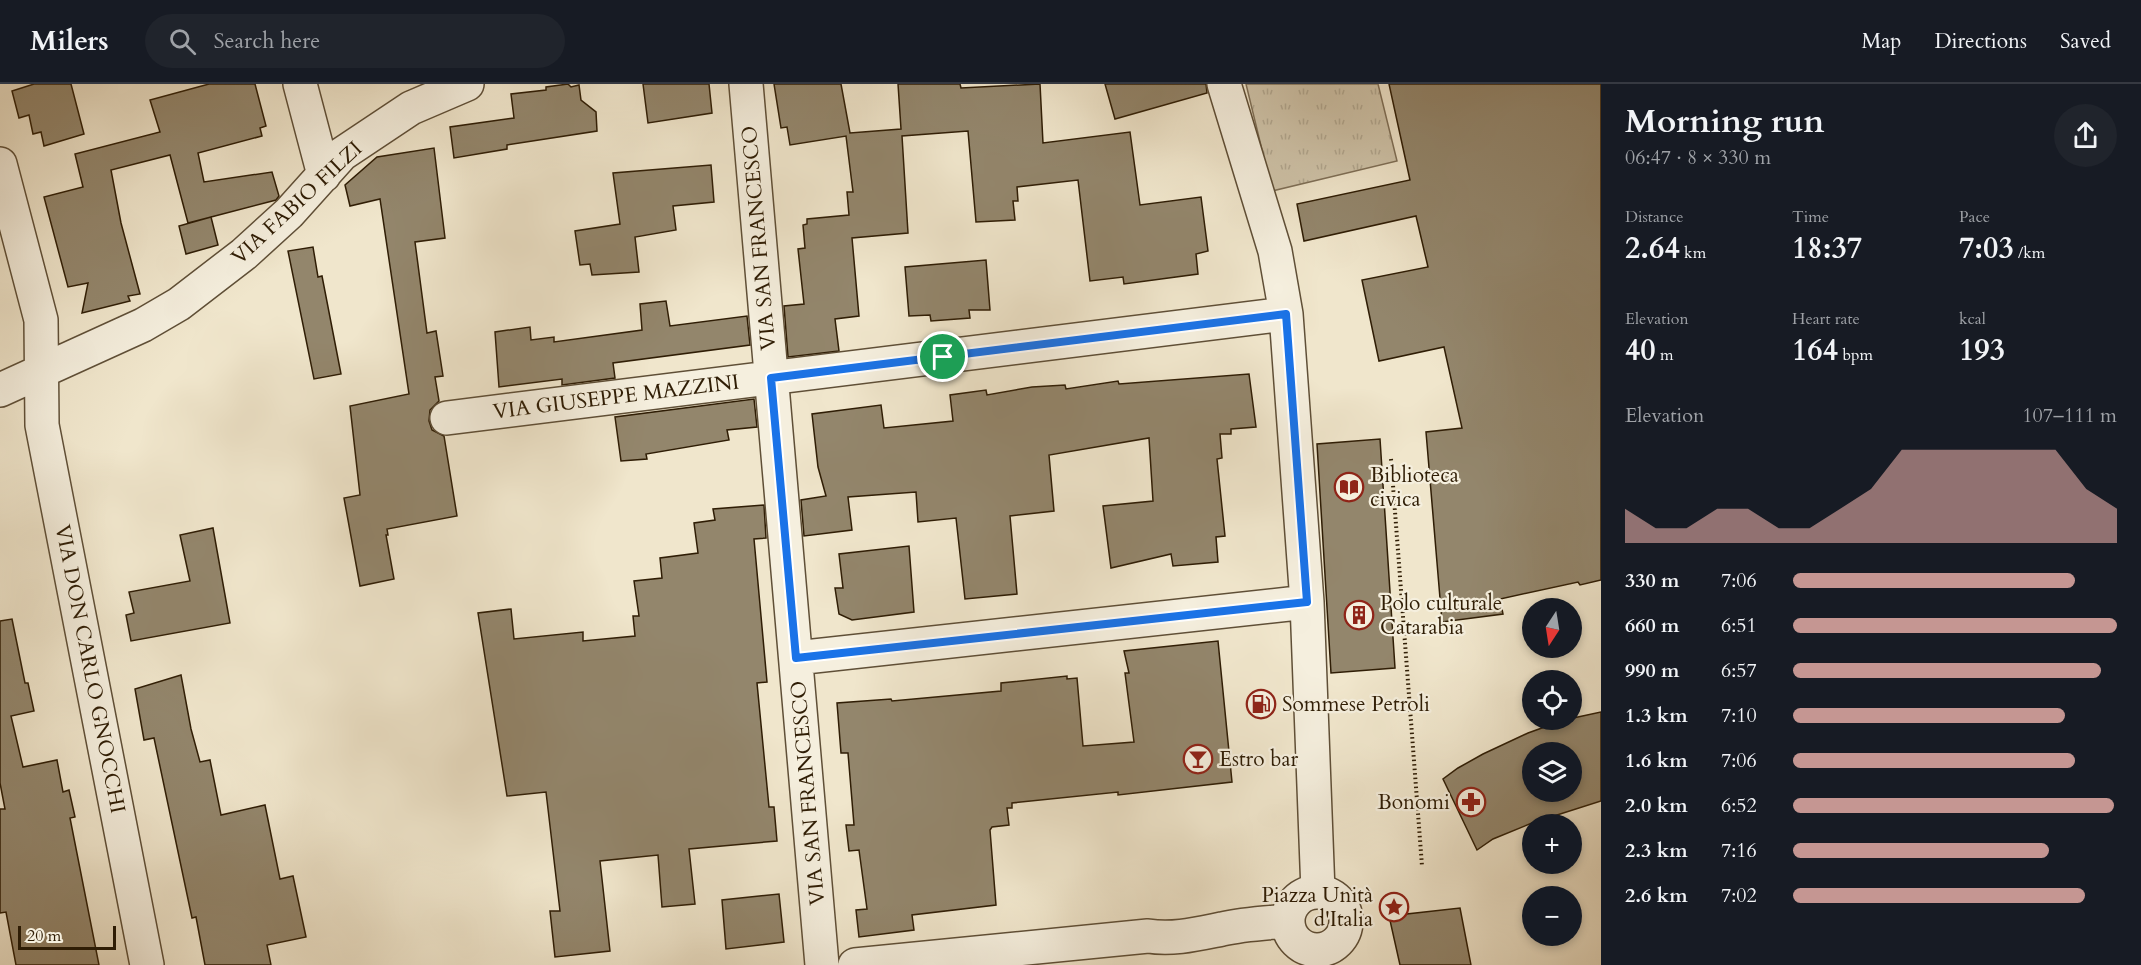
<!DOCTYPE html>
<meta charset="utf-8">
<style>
:root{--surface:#171b24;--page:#20242c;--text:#f1f3f6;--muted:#9ea1a6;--line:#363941;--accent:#c59692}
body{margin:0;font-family:Cardo,serif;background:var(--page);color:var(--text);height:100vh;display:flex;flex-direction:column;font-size:22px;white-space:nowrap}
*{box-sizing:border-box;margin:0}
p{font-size:20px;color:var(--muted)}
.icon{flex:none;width:33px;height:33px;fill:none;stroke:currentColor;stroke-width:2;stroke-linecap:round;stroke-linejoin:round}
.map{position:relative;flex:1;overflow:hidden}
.drawer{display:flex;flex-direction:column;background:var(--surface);width:540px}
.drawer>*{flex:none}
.needle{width:39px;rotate:192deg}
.tools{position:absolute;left:1522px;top:514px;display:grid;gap:12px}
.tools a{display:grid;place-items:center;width:60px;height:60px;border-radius:50%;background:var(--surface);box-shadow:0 3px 9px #0003;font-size:30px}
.scale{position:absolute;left:18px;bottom:15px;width:98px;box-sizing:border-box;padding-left:6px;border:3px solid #2f1d05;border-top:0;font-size:16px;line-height:21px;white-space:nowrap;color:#2f1d05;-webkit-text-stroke:4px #f5efde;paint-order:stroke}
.pin{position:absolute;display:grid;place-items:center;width:51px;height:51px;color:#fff;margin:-26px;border:3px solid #fff;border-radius:50%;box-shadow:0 2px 6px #0007}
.round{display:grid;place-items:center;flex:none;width:63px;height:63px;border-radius:32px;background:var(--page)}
.overview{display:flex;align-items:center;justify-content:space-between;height:102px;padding:0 24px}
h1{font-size:33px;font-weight:800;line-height:45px}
.figures{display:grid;grid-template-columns:repeat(3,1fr);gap:9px;height:102px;padding:6px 24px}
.figures div{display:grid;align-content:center}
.figures b{font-size:30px;font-weight:800}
.figures small{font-size:16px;font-weight:400}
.figures p{font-size:16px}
.chart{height:168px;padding:12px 24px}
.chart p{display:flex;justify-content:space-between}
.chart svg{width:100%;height:108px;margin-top:6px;fill:var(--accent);opacity:.7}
ul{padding:0 24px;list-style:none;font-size:20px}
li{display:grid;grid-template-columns:96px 72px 1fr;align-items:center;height:45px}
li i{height:15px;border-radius:8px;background:var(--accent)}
header{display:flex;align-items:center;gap:36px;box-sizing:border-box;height:84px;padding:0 30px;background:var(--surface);border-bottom:2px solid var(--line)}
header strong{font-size:28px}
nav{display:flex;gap:33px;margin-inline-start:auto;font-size:21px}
.search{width:420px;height:54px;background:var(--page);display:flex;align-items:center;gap:15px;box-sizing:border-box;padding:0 21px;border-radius:33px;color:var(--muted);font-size:22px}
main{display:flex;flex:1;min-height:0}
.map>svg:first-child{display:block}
.grass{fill:url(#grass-tufts);stroke:#7f7058;stroke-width:1.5}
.building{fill:#93866c;stroke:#2f1d05;stroke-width:1.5;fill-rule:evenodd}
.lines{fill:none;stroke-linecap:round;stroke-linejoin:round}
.minor-casing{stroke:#5f4f37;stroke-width:36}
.path{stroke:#2f1d05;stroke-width:4;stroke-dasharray:1.5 3;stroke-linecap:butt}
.minor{stroke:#f5efde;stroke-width:33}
.route-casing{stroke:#fff;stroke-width:12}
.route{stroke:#1a73e8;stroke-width:8}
.labels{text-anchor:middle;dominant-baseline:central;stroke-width:4.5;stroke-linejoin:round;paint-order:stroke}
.street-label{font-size:21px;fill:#2f1d05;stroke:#f5efde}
.poi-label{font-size:21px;fill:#2f1d05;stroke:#f5efde;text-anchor:start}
</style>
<header>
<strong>Milers</strong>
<div class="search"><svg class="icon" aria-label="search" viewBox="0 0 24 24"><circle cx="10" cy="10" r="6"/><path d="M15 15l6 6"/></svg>Search here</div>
<nav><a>Map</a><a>Directions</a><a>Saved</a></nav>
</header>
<main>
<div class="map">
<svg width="1601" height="881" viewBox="0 0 1601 881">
<defs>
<pattern id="grass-tufts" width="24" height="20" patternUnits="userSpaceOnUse" patternTransform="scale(1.5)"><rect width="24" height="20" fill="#cfc4aa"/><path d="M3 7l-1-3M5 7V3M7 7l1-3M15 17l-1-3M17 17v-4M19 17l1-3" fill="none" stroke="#b2a891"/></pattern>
</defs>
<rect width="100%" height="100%" fill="#f0e6cc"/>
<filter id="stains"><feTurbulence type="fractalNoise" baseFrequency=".00333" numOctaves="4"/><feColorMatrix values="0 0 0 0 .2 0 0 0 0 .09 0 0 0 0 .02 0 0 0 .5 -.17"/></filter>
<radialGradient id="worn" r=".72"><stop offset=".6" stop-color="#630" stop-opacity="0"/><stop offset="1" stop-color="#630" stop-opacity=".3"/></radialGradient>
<path class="grass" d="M1246 0H1378L1397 77 1272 107Z"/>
<path class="building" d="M34 0H71L84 50 44 62 41 48 33 50 29 31 19 34 12 7Z
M209 0H255L266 42 260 44 262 52 198 69 204 98 272 88 279 112 276 116 188 139 170 71 111 86 121 139 140 210 128 212 130 217 82 229 88 199 68 203 44 113 83 103 75 70 160 48 150 16Z
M568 0 571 3 579 1 581 16 596 28 597 47 507 61V65L454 74 450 43 514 34 511 10 546 6V3Z
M643 0H709L712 29 648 39Z
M774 0H841L850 49 901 45 898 0H960L961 4 1040 0 1043 59 1130 48 1140 121 1201 113 1208 167 1196 170 1198 190 1124 200 1123 193 1090 197 1078 96 1017 103 1018 117H1013L1015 136 976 138 968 47 902 52 908 149 852 154 859 232 835 235 839 267 788 273 784 222 804 220 798 165 805 164 803 141 807 140V135L849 131 847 108H853L846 52 790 61 787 43 781 44Z
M1105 0H1206L1207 9 1115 35Z
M1389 0H1601V496L1580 501 1578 498 1500 515 1503 530 1442 538 1426 348 1462 344 1444 263 1379 277 1362 196 1428 183 1416 132 1304 157 1297 120 1410 96Z
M434 64 445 154 415 158 427 249 436 247 443 292 435 293 439 317 430 326 429 337 432 346 444 352 457 432 387 445 388 451H386L394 495 360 502 344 414 360 411 350 322 409 310 380 115 350 122 345 101 377 73Z
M711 81 714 118 673 122 676 146 635 153 639 188 592 191 590 180 580 181 575 147 620 140 613 89Z
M211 133 218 161 186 170 179 142Z
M313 163 318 193 322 192 341 290 314 295 288 167Z
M986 176 990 226H969L970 234 931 237 930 231 909 232 905 183Z
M666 217 670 242 747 232 750 261 613 279 615 294 562 301V295L499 303 495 248 530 243 531 256 554 253V258L642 246 640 220Z
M1249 290 1256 343 1231 345V350H1220L1222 374 1217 375 1225 452 1216 453 1218 478 1173 482 1171 470 1111 484 1103 422 1153 417 1149 354 1049 371 1054 427 1010 432 1017 510 965 515 956 434 918 438 916 408 848 413 852 446 804 452 801 416 826 412 818 383 812 330 881 321 884 344 953 337 950 311 986 306 987 311 1032 303 1065 301 1066 305 1118 297 1119 300Z
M754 315 757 343 727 346 729 356 646 370 647 375 621 377 615 333Z
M1380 355 1395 584 1331 589 1317 360Z
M764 421 766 454 754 455 767 598 757 599 769 723H774L777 757 689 765 695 820 662 823 658 771 600 777 610 867 555 873 550 827H560L546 708 507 712 478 529 511 525 514 555 583 548V557L635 552 633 532H639L634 497 662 494 660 474 698 469 694 439 715 436 713 425Z
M213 444 230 539 131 557 126 531 134 529 129 508 190 497 180 451Z
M909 462 914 528 852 536 839 530 835 504H843L839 470Z
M12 535 25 599H28L34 627 11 632 23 683 57 676 63 708 69 706 75 733 70 734 99 881H16L6 828 0 829V725H5L0 699V537Z
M1218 557 1232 698 1118 711V708L1012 719V724H1007L1009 741 992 743 990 746 996 821 912 831 914 846 859 853 856 826 867 825 859 766 849 767 846 741H854L848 669H841L837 619 891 615 892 617 1001 607V599L1067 592V595L1077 594 1083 662 1134 658 1125 589H1129L1124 567Z
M181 591 191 645 200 678 210 676 221 731 265 721 280 795 293 792 306 853 267 861 271 881H205L196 833 192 834 154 654 144 656 135 605Z
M1601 628V717L1532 739 1493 755 1477 766 1443 695 1458 684 1483 670 1528 649 1564 636ZM1533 669H1572V708H1533Z
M779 810 784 858 726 865 722 816Z
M1460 824 1471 881H1400L1389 832Z"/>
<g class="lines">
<g class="minor-casing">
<path id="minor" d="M300 0 324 91
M746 0 822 881
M1224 0 1275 167 1286 230 1307 518 1318 808
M0 80 41 236 42 341 147 881
M0 306 143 241 179 220 244 170 289 129 342 70 411 24 467 0
M447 334 1286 230
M796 574 1307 518
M1288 837a29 29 0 1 1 58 0a29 29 0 1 1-58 0Z
M855 881 1148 852C1173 856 1197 850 1222 845 1243 840 1266 839 1288 837"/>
</g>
<path class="path" d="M1391 375 1422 782"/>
<use href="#minor" class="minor"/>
</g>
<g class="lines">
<g class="route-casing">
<path id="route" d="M1286 230 1307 518 796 574 771 294Z"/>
</g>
<use href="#route" class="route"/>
</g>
<defs>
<g id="library-ring" transform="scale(1.5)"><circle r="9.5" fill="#f5efde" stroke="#8f2418" stroke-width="1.5"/><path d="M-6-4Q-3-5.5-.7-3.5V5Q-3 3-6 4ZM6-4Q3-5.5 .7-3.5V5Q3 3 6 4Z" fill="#8f2418"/></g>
<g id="building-ring" transform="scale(1.5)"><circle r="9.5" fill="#f5efde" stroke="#8f2418" stroke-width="1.5"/><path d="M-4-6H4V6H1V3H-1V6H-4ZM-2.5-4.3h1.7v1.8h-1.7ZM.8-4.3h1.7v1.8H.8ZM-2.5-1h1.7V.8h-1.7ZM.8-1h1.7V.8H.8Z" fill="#8f2418"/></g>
<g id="fuel-ring" transform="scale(1.5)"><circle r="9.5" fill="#f5efde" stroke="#8f2418" stroke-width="1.5"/><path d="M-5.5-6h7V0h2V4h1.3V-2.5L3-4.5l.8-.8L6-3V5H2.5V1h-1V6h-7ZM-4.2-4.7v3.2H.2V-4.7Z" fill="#8f2418"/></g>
<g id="bar-ring" transform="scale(1.5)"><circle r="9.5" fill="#f5efde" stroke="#8f2418" stroke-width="1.5"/><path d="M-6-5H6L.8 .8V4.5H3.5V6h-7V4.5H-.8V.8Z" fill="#8f2418"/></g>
<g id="pharmacy-ring" transform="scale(1.5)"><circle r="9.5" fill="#f5efde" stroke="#8f2418" stroke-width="1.5"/><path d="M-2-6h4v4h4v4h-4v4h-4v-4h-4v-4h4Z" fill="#8f2418"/></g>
<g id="sight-ring" transform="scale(1.5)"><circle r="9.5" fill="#f5efde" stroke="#8f2418" stroke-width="1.5"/><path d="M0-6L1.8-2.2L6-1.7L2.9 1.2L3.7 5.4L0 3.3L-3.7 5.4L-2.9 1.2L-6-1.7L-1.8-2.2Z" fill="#8f2418"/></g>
</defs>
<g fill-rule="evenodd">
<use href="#library-ring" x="1349" y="403"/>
<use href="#building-ring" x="1359" y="531"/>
<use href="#fuel-ring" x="1261" y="620"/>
<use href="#bar-ring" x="1198" y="675"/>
<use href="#pharmacy-ring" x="1471" y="718"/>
<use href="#sight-ring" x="1394" y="823"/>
</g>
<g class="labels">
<g class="street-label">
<text transform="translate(297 119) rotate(-43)">VIA FABIO FILZI</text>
<text transform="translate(759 154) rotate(-95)">VIA SAN FRANCESCO</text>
<text transform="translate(616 313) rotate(-7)">VIA GIUSEPPE MAZZINI</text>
<text transform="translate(90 585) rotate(79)">VIA DON CARLO GNOCCHI</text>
<text transform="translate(808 709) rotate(-95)">VIA SAN FRANCESCO</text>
</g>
<g class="poi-label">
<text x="1370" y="391">Biblioteca<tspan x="1370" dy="24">civica</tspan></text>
<text x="1380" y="519">Polo culturale<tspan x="1380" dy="24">Catarabia</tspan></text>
<text x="1282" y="620">Sommese Petroli</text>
<text x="1219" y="675">Estro bar</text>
<text x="1450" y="718" text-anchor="end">Bonomi</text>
<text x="1373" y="811" text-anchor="end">Piazza Unità<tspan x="1373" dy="24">d'Italia</tspan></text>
</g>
</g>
<rect width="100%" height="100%" filter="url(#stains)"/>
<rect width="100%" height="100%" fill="url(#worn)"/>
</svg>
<div class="tools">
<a><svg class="needle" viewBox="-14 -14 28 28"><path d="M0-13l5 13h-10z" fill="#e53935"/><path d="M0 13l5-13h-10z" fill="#9ea1a6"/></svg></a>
<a><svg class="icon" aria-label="locate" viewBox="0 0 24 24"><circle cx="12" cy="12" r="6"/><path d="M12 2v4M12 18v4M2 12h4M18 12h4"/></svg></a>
<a><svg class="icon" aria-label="layers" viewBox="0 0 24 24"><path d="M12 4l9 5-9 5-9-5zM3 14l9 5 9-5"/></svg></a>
<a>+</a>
<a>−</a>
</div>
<div class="scale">20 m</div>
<div class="pin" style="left:943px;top:273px;background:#1e9e55"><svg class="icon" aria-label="arrive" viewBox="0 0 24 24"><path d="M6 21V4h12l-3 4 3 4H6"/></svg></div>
</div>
<section class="drawer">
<div class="overview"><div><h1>Morning run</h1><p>06:47 · 8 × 330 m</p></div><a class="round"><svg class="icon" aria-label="share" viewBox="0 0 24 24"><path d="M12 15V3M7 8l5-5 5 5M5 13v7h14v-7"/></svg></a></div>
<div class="figures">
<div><p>Distance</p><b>2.64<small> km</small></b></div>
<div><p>Time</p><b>18:37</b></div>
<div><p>Pace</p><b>7:03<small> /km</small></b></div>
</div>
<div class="figures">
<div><p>Elevation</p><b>40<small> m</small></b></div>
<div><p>Heart rate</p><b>164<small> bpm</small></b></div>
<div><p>kcal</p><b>193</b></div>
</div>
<div class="chart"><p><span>Elevation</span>107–111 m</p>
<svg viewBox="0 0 160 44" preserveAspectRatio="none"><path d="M0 44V30L10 38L20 38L30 30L40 30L50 38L60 38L70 30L80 22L90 6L100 6L110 6L120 6L130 6L140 6L150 22L160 30V44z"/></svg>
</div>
<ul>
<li><b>330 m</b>7:06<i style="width:87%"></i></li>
<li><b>660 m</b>6:51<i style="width:100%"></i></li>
<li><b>990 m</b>6:57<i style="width:95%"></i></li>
<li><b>1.3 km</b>7:10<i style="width:84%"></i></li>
<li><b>1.6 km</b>7:06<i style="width:87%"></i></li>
<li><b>2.0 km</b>6:52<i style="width:99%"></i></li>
<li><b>2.3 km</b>7:16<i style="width:79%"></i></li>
<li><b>2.6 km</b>7:02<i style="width:90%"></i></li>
</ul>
</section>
</main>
